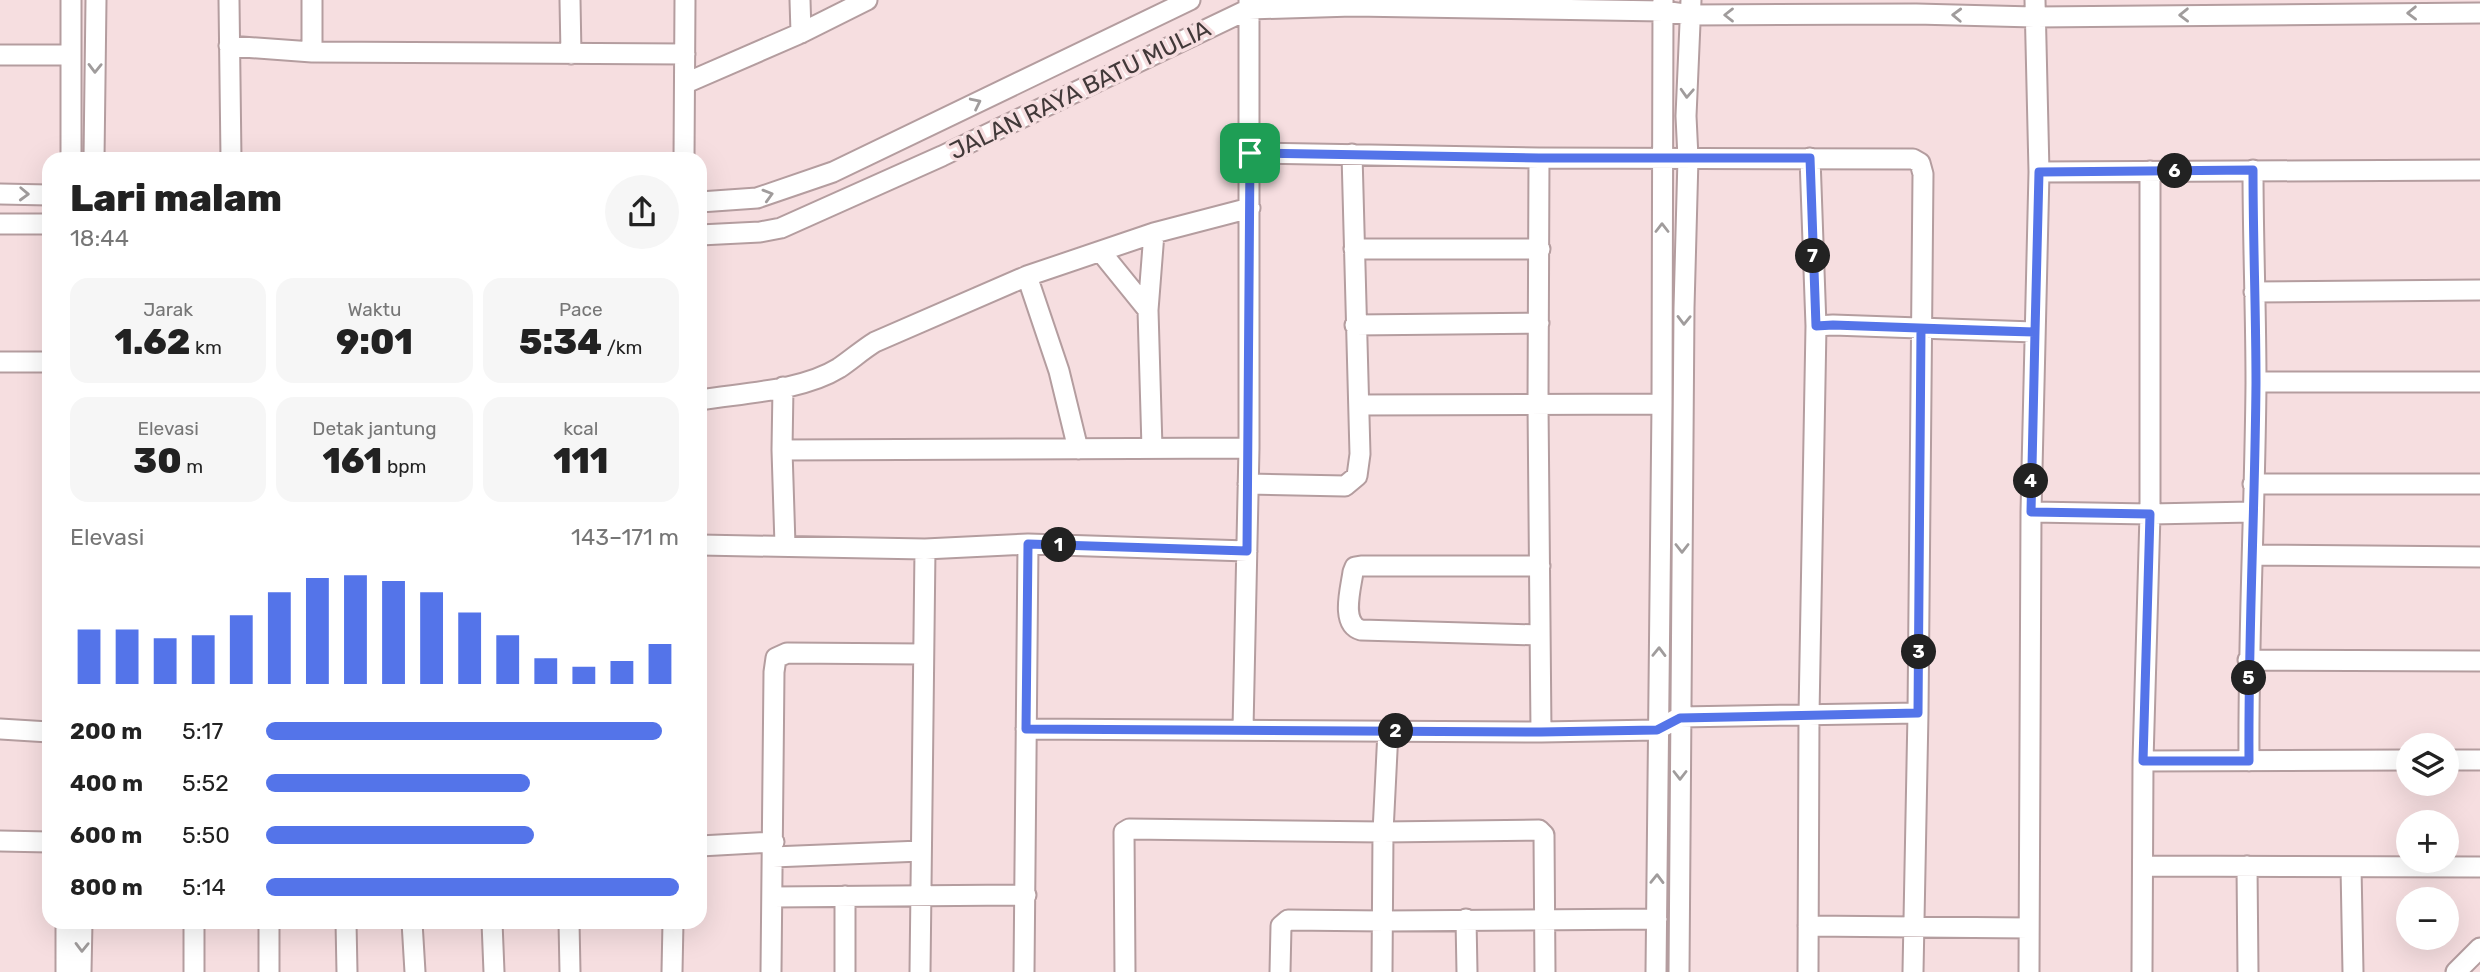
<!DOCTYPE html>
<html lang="id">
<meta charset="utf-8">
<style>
:root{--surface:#fff;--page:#f6f6f6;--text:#222;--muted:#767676;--accent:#5474e9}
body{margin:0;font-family:Rubik,sans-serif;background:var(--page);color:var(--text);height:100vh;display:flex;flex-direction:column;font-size:26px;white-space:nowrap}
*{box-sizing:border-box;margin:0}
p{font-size:23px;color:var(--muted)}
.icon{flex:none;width:38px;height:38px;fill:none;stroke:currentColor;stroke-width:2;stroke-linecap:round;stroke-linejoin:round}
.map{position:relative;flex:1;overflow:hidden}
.sheet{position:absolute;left:42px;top:152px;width:665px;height:777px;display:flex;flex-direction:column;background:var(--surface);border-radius:21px;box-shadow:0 7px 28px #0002}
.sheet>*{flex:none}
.fabs{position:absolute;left:2396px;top:733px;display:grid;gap:14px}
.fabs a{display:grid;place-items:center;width:63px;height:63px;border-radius:50%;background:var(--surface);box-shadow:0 7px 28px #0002;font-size:35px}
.pin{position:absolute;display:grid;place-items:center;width:60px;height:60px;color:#fff;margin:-30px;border-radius:14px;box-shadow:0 4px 10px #0006}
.km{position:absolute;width:35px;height:35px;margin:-18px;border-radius:50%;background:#222;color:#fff;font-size:19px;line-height:35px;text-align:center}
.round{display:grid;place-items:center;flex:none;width:74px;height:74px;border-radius:37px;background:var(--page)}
.headline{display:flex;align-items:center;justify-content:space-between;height:119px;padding:0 28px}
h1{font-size:38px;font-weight:800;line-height:52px}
.stats{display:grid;grid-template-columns:repeat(3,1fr);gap:10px;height:119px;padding:7px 28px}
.stats div{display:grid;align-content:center;border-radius:18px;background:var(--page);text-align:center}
.stats b{font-size:35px;font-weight:800}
.stats small{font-size:19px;font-weight:400}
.stats p{font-size:19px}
.chart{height:196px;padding:14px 28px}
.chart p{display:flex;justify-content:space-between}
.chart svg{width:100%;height:126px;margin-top:7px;stroke:var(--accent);stroke-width:6}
ul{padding:0 28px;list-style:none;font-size:23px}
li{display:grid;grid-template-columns:112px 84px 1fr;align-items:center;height:52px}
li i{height:18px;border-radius:9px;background:var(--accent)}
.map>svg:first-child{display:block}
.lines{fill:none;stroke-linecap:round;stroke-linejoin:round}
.street-casing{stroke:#b49d9f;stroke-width:23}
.street{stroke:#fff;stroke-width:19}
.oneway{stroke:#a09c9c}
.route-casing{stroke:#fff;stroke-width:14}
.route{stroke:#5474e9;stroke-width:9}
.labels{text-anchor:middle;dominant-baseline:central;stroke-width:7;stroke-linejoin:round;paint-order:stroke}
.street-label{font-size:24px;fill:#423939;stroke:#f6dee0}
</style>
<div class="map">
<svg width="2480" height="972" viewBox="0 0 2480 972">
<rect width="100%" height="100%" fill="#f6dee0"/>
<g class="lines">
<g class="street-casing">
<path id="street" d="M229 0 231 159
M570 0 571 54
M800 0 801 33
M229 46 312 52 685 54
M312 52V0
M0 55H71
M686 83 801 33 867 0
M1250 153 1539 158 1913 159 1920 163 1923 174 1918 713 1913 972
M1539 158 1538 404 1541 732
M71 159V0
M94 159 96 0
M684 159 685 0
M2039 172 2480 170
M0 194 49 195
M700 202 757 198 833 172 1190 0
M0 224H49
M700 235 760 232 781 228 942 156 1249 9 1353 6 1663 11 1691 15 1916 14 2036 17 2480 13
M1354 249H1540
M1101 252 1148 310
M1027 276 1059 371 1078 449
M2254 292 2480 290
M1355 325 1539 323
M1816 326 1833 325 2035 332
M0 362H49
M2256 382H2480
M783 387 782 450 785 545
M700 400C742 393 802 391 839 368 851 360 862 350 875 342L1027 276 1154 233 1250 208
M1359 405 1662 404
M1152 448 1148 310 1154 233
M782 450 1249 448
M1248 484 1345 486 1357 476 1360 454 1352 154
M2253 484H2480
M2031 512 2150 514 2252 512
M700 545 925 549 1028 544 1247 551
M2253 555 2480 557
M1539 635 1361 630C1340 624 1351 588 1353 572L1355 567 1361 566H1540
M2248 660 2480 661
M0 729 49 732
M1026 729 1541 732 1657 730 1680 717 1918 713
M1243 729 1249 448V0
M2446 760H2480
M2143 761 2408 760
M2249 761C2248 635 2255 509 2256 383 2256 312 2253 241 2253 170
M0 841 49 842
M700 846 774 842
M773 857 921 851
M2144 866 2480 867
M2247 866 2248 972
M2351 867 2353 972
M773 897 1026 895
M1466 919 1467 972
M194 922V972
M269 922V972
M346 922 347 972
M412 922 415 972
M492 922 494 972
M569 922 570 972
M1808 926 2029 928
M66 972V922
M81 972 82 922
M672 972 673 922
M771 972 774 672 776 658 787 653 923 654
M845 972V896
M920 972 925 549
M1024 972 1028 544
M1125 972 1124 832 1129 829 1383 832 1539 830 1544 835 1545 972
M1280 972 1281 926 1288 920 1384 921 1657 919
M1382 972 1383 832 1388 731
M1656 972 1662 404 1663 0
M1679 972 1684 308 1688 158 1686 116 1691 0
M1808 972 1809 715 1816 326 1810 158
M2029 972 2031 512 2039 172 2035 0
M2142 972 2143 761 2150 514V171
M2456 972 2480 948"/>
</g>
<use href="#street" class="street"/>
</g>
<defs><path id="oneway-chevron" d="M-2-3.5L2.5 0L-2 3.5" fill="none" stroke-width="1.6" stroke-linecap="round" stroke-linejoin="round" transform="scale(1.75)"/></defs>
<g class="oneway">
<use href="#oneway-chevron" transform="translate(2412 13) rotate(179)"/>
<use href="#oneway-chevron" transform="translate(1729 15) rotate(180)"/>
<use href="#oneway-chevron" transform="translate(1957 15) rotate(-178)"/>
<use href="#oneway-chevron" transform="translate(2184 15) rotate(179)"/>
<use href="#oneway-chevron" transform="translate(95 68) rotate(91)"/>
<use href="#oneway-chevron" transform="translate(1687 93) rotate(93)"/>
<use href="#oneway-chevron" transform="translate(976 103) rotate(-26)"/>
<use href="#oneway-chevron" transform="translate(24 194) rotate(2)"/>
<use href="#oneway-chevron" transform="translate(768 195) rotate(-16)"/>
<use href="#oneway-chevron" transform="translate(1662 228) rotate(-90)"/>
<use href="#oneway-chevron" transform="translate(1684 320) rotate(91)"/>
<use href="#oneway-chevron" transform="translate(1682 548) rotate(90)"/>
<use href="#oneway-chevron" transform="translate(1659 652) rotate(-89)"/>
<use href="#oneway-chevron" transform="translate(1680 775) rotate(90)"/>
<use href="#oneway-chevron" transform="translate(1657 879) rotate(-89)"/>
<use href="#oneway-chevron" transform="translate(82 947) rotate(91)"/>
</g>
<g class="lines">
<g class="route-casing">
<path id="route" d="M1250 153 1247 551 1028 544 1026 729 1541 732 1657 730 1680 718 1918 713 1921 329 2035 332 2031 512 2150 514 2143 761H2249C2248 635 2255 509 2256 383 2256 312 2253 241 2253 170L2039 172 2035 332 1833 325 1816 326 1810 158H1539L1250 153"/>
</g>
<use href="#route" class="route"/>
</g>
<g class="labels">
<g class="street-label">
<text transform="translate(1080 90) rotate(-26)">JALAN RAYA BATU MULIA</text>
</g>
</g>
</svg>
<div class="fabs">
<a><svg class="icon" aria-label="layers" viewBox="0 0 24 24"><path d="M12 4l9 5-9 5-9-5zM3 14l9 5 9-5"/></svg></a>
<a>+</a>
<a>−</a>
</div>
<div class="pin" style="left:1250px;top:153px;background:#1e9e55"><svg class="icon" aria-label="arrive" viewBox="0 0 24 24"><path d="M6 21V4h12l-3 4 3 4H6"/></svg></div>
<b class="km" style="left:1059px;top:545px">1</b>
<b class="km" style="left:1396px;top:731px">2</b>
<b class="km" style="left:1919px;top:652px">3</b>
<b class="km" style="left:2031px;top:481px">4</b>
<b class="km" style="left:2249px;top:678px">5</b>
<b class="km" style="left:2175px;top:171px">6</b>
<b class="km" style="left:1813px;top:256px">7</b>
<section class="sheet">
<div class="headline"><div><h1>Lari malam</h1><p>18:44</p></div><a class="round"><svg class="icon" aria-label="share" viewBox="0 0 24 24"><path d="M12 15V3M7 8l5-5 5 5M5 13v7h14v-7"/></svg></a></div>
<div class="stats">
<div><p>Jarak</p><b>1.62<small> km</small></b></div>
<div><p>Waktu</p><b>9:01</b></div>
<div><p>Pace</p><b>5:34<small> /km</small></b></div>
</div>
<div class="stats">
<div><p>Elevasi</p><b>30<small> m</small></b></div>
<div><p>Detak jantung</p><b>161<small> bpm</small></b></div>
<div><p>kcal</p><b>111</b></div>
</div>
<div class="chart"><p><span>Elevasi</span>143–171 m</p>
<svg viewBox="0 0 160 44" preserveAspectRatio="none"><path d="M5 44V25M15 44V25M25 44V28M35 44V27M45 44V20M55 44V12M65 44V7M75 44V6M85 44V8M95 44V12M105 44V19M115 44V27M125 44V35M135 44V38M145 44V36M155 44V30"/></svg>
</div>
<ul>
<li><b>200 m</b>5:17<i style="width:96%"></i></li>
<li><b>400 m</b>5:52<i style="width:64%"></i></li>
<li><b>600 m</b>5:50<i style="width:65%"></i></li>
<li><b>800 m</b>5:14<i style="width:100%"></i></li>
</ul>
</section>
</div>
